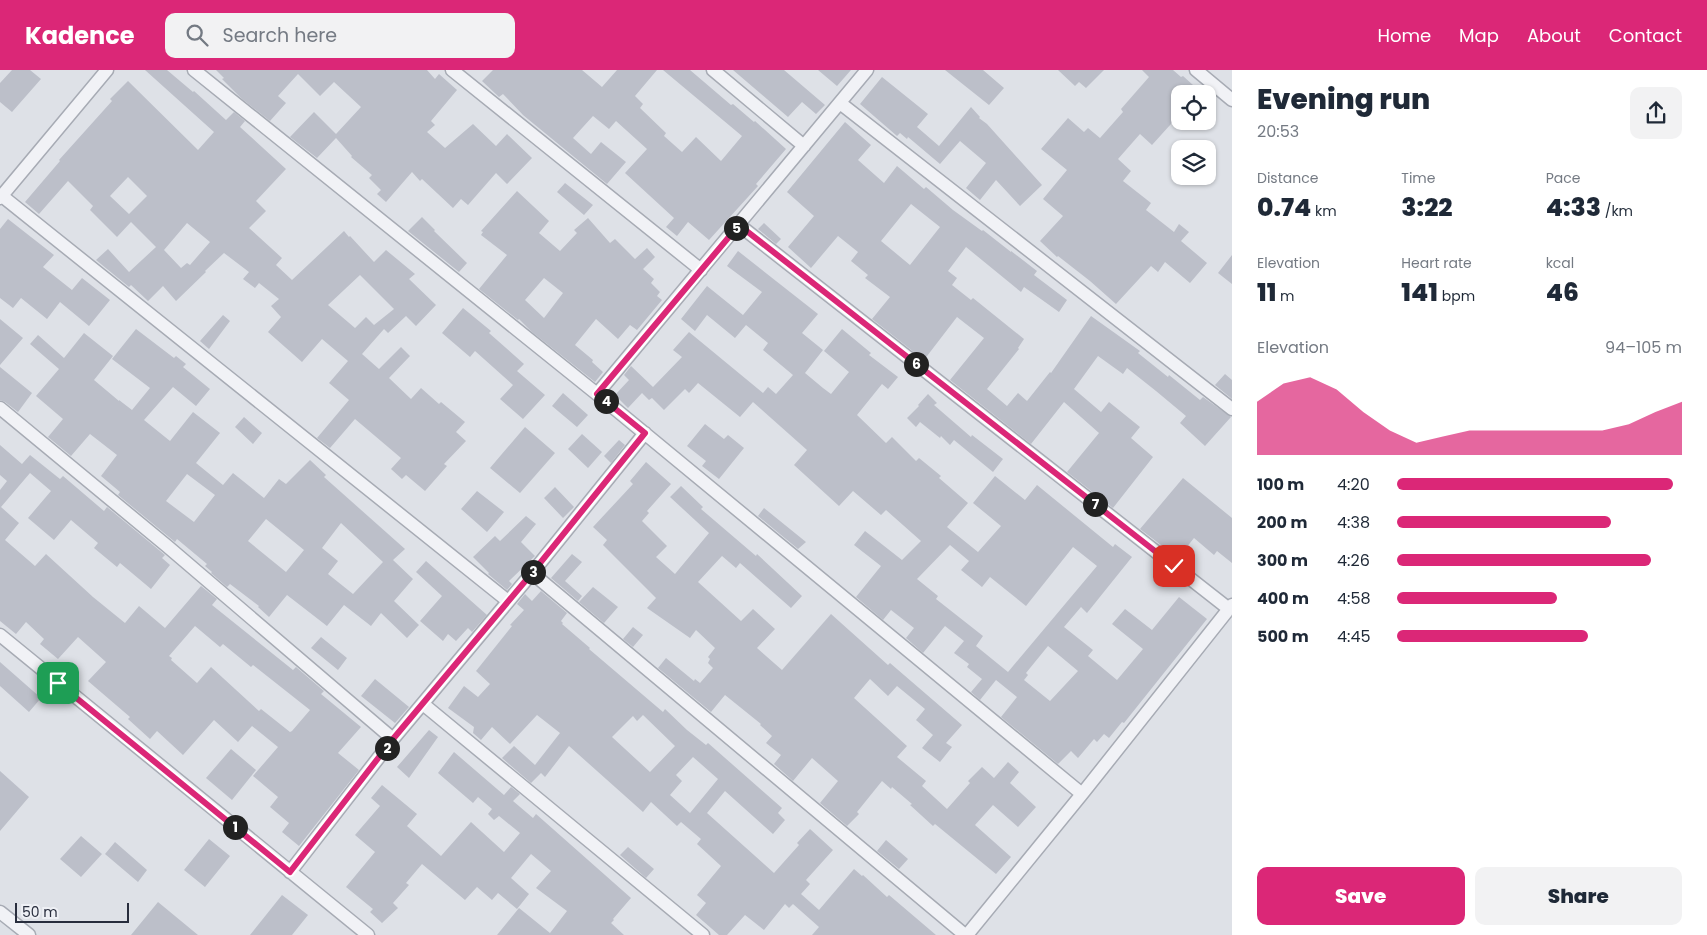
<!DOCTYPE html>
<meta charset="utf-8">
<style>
:root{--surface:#fff;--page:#f2f2f3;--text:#1f2937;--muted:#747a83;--accent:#db2777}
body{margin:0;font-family:Poppins,sans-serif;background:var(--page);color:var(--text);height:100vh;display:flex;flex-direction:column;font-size:19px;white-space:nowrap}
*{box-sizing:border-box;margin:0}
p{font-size:16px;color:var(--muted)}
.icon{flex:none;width:28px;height:28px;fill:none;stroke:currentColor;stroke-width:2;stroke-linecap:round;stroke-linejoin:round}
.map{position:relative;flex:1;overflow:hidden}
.details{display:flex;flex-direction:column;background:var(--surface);width:475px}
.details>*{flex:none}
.tools{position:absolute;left:1171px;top:15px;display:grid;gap:10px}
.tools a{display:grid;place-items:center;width:45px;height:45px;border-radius:10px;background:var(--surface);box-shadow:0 1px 4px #0004;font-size:25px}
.scale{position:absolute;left:15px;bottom:12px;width:114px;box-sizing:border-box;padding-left:5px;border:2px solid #282d3d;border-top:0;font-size:14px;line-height:18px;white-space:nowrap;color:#282d3d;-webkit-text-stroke:4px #eef0f5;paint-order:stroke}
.pin{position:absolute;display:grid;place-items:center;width:42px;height:42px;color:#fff;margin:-21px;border-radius:10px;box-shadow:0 2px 8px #0006}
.km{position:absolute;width:25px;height:25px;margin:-12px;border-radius:50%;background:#222;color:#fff;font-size:14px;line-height:25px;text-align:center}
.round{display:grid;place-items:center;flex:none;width:52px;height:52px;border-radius:10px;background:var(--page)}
.head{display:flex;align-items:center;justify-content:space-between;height:85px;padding:0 25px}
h1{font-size:28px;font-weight:800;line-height:38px}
.figures{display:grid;grid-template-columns:repeat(3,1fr);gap:8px;height:85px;padding:5px 25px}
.figures div{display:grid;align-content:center}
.figures b{font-size:25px;font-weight:800}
.figures small{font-size:14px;font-weight:400}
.figures p{font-size:14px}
.chart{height:140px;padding:10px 25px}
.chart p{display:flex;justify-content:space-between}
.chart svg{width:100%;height:90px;margin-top:5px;fill:var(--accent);opacity:.7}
.button{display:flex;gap:10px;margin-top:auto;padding:10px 25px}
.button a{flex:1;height:58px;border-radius:10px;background:var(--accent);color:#fff;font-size:20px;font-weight:800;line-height:58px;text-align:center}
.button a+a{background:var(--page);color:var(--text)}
ul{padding:0 25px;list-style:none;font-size:16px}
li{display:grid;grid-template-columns:80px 60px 1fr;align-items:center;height:38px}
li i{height:12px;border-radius:6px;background:var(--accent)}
header{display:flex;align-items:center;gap:30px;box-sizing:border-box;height:70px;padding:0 25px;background:var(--accent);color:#fff}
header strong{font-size:24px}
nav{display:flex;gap:28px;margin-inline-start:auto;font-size:18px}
.search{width:350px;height:45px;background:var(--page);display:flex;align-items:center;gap:12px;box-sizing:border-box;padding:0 18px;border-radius:10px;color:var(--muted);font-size:19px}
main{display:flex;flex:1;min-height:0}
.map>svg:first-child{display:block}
.building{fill:#bcbfc9;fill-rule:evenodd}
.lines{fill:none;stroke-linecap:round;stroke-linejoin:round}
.minor-casing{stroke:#a7abb4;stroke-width:15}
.minor{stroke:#f1f2f6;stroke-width:12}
.route-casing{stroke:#fff;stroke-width:10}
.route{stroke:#db2777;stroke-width:6}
</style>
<header>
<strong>Kadence</strong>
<div class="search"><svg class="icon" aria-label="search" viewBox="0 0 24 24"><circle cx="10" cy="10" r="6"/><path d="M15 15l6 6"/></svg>Search here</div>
<nav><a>Home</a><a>Map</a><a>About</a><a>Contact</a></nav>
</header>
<main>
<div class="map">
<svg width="1232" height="865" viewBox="0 0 1232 865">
<rect width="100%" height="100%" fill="#dee1e7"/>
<path class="building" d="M12 0H30L41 9 12 42 0 32V13Z
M145 0H167L193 22 194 21 226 50 234 42 245 51 240 57 286 99 256 131 266 141 249 158 282 188 276 195 292 210 344 161 349 167 350 166 374 192 386 180 415 204 409 209 436 235 416 256 406 246 388 263 384 259 362 284 379 299 401 277 410 286 389 308 411 329 421 318 439 334 441 332 465 352 456 362 466 371 444 394 447 396 425 421 406 405 402 409 391 399 401 388 355 349 330 378 317 368 349 330 329 313 348 291 322 269 302 292 268 262 281 247 271 236 279 229 259 213 255 218 243 209 249 202 224 183 205 201 206 202 176 231 163 216 148 231 131 215 129 217 96 190 108 179 129 202 156 177 131 152 117 167 90 140 93 136 68 111 39 144 25 132 60 91 59 90 112 31 110 29 128 11 198 80 214 62ZM128 107 147 126 129 144 110 126ZM187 153 210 172 190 195 187 193 181 198 164 180ZM360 205 394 239 374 255 366 247 355 258 328 235Z
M216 0H427L435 9 439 4 457 20 431 51 435 55 427 62 445 78 473 54 496 76 507 64 532 88 507 114 496 103 468 135 461 129 453 138 422 109 420 111 412 102 386 132 377 124 381 120 369 108 372 105 351 87 352 86 336 68 317 88 290 67 314 42 336 64 361 37 334 12 320 26 298 4 278 26 286 33 270 51 241 28 222 9 224 8Z
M493 0H582L602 17 617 0H657L635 26 643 34 640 38 666 63 664 66 682 82 696 67 721 91 742 66 663 0H690L731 35 733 34 754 52 755 51 786 79 756 114 758 116 709 170 688 152 677 166 666 157 674 148 625 103 647 79 616 51 609 59 593 46 573 68 591 84 601 72 626 92 607 114 523 45 503 24 499 27 482 11Z
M733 0H784L825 35 816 44 802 32 788 47Z
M818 0H851L837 16Z
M945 0H983L1004 18 989 35Z
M1058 0H1104L1086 18 1079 12 1075 16Z
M1142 0H1173L1181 7 1183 6 1203 24H1180V44L1152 75 1140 64 1118 89 1131 101 1123 111 1151 133 1146 140 1174 162 1179 154 1189 162 1181 171 1207 193 1190 213 1165 192 1158 202 1151 196 1116 234 1090 211 1058 186 1057 187 1040 171 1063 146 1043 129 1067 100 1041 79 1068 48 1084 62 1088 58 1100 68 1123 42 1121 39 1149 7Z
M882 7 928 44 917 57 939 76 971 37 980 47 979 48 987 54 1042 115 1020 136 996 110 980 130 966 118 986 93 960 71 940 94 908 67 907 69 900 63 897 66 860 34Z
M845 52 871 75 858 90 884 113 897 96 924 119 926 117 953 140 982 161 983 160 1011 182V181L1037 201 1034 205 1067 230 1059 242 1024 217 1021 222 966 177 948 201 957 208 952 215 971 230 973 228 1024 269 1018 278 1019 279 987 319 1007 336 1018 323 1027 331 1050 302 1051 303 1091 246 1140 281 1138 283 1168 307 1169 305 1200 330 1203 327 1231 347 1205 376 1180 353 1186 346 1156 321 1127 298 1123 304 1098 286 1074 319 1101 342 1109 332 1140 357 1131 368 1153 387 1113 438 1067 402 1099 363 1064 332 1031 374 950 310 984 268 957 247 924 290 872 249 890 227 865 208 868 205 851 191 858 182 838 166 811 198 788 177 814 146 787 122ZM911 134 940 157 910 195 881 171Z
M565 113 593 135 584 145 557 122Z
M517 121 549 151 539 163 560 181 577 163 574 160 588 148 610 173 615 169 635 189 647 178 655 187 643 199 654 209 651 213 660 222 657 226 662 230 637 260 630 255 618 269 596 249 575 275 593 290 592 292 603 302 595 312 532 262 519 249 518 250 479 219 507 185 481 165 483 162 481 161ZM544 208 563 223 544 248 525 230Z
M422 147 435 160 434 161 467 193 459 202 408 161Z
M8 149 54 185 43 197 72 220 82 208 110 230 89 256 60 232 47 249 21 228 13 238 0 228V159Z
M764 153 781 169 776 174 758 159Z
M738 181 818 244 802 263 823 280 805 303 823 318 831 324 849 302 824 281 842 259 871 283 869 285 898 307 888 319 882 314 857 345 886 373 892 367 916 391 919 388 941 406 939 408 968 433 947 457 978 482 1001 456 973 433 995 406 1025 430 1037 415 1113 477 1115 474 1132 487 1087 543 1081 537 1064 557 1093 580 1088 586 1117 610 1143 579 1112 554 1125 539 1152 560 1179 527 1207 549 1124 653 1122 652 1109 668 1104 664 1097 672 1094 669 1078 688 1071 681 1058 694 1001 647 1017 627 996 610 980 630 971 622 982 609 967 597 969 594 954 583 964 571 945 556 923 583 906 568 914 558 891 540 883 550 856 527 881 496 854 475 865 461 902 490 921 471 886 440 881 445 853 421 839 436 794 395 807 380 753 332 740 347 698 313 689 323 685 319 664 340 652 328 649 330 642 323 628 338 615 325 629 310 624 305 631 296 653 317 682 287 673 280 689 262 763 323 768 317 776 324 793 305 763 280 768 273 746 255 735 268 707 245 695 261 681 249 707 216 743 245 762 222 727 196ZM950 475 969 491 961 500 982 517 990 507 1026 536 1073 477 1097 496 1008 602 976 576 983 566 936 529 938 526 917 509ZM1048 576 1078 601 1050 631 1024 610 1028 605 1026 603Z
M1232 185V214L1218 203Z
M463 238 491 261 489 263 524 294 517 301 545 325 523 349 500 329 513 315 475 281 470 287 442 263Z
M223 245 230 251 209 279 200 271Z
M0 249 23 268 0 295Z
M136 259 174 288 176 286 186 294 183 297 210 319 196 336 173 317 144 350 170 371 193 342 220 363 196 393 223 415 233 403 264 428 279 409 286 414 310 390 326 405 324 407 405 479 393 490 413 509 394 531 419 555 407 568 381 543 371 556 344 535 327 556 287 525 269 547 258 537 259 536 230 514 227 517 211 503 212 502 205 496 207 494 177 469 175 472 118 425 120 422 101 406 117 385 90 364 71 386 48 367 63 349 36 326 59 299 30 274 38 265 64 288 84 263 113 286 94 310 119 331V330L132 340 150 318 112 289ZM187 404 215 425 194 452 166 431ZM266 449 304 480 286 502 248 471ZM341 453 383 492 353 524 328 504 338 491 322 478Z
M0 297 32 323 18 342 5 332 0 330Z
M1225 304 1232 310V329L1215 315Z
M563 323 588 345 577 357 552 336Z
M928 324 937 333 934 335 971 367 972 365 1003 389 993 402 954 370 950 375 941 366 940 368 920 352 916 357 907 348 919 336 918 335Z
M244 347 262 363 253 374 235 357Z
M705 354 724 369 728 365 744 378 719 409 702 396 706 391 687 376Z
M525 357 555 383 520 423 490 398Z
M582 364 602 382 588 398 568 379Z
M619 370 625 375 611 393 604 386Z
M0 375 22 394 30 385 60 409 63 406 104 441 107 437 165 485 162 488 170 495 151 519 120 493 117 497 94 478 98 473 71 450 54 470 28 448 51 421 30 403 1 437 19 453 5 470 35 496 46 484 93 527 125 553 139 536 165 558 201 516 217 529 212 535 293 600 296 597 324 621 321 624 361 657 338 683 359 700 299 776 282 762 289 753 270 737 278 727 253 706 278 677 252 656 238 672 214 650 183 685 157 661 150 669 128 649 130 647 88 611 106 592 78 567 58 589 40 574 44 569 26 552 16 564 0 551V420L7 411 0 405ZM195 556 220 577 223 574 251 597 253 595 310 640 292 661 290 662 261 639 259 641 211 597 197 613 171 590 172 588 169 586Z
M646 392 671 414 647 441 649 443 642 451 667 476 656 487 675 504 709 463 670 427 681 416 703 437 701 439 756 486 757 484 802 526 791 538 740 493 736 498 722 486 698 512 741 551 753 539 775 559 757 578 782 600 831 544 888 595 890 593 962 655 946 673 952 677 940 692 922 678 933 665 916 650 925 639 897 616 888 626 870 609 854 628 907 676 897 687 926 711 922 716 947 739 970 713 968 711 982 697 994 708 1008 692 1019 702 1010 713 1036 737 1018 757 993 735 975 755 1011 787 996 804 935 754 933 756 910 735 912 734 892 717 891 719 882 711 857 742 859 744 847 756 820 733 838 711 812 688 793 711 774 694 781 685 766 673 772 666 760 655 761 654 725 625 711 642 658 598 666 588 694 611 695 609 700 613 713 598 708 593 710 589 708 587 715 578 696 560 690 568 647 538 656 528 603 475 607 470 593 457 633 414 630 411Z
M1183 408 1232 448V493L1217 481 1214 485 1194 468 1178 488 1140 459Z
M555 417 574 437 563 448 544 428Z
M477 421 504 442 487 462 461 439Z
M764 438 806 472 798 479 758 446Z
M526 446 536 454 521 472 535 486 509 511 512 514 507 520 488 504 489 503 473 487 495 466 500 471Z
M572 484 582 492 565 511 582 526 578 531 551 508Z
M426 491 487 545 472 562 468 558 456 571 448 564 443 571 420 551 442 526 416 502Z
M593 517 618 537 604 553 579 532Z
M541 521 567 543 561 551 563 553 562 554 590 578 589 579 663 642 665 639 687 660 706 675 708 673 782 738 778 743 785 750 773 764 725 721 707 743 774 803 799 775 797 773 810 759 833 780 806 810 810 814 801 824 819 840 854 799 862 806 863 805 887 827 889 825 936 865H812L819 857 793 834 789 838 785 834 764 860 745 845 727 865H719L696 845 706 833 697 825 721 796 697 774 701 769 681 752 677 756 651 732 643 742 569 676 545 707 541 703 531 713 502 688 514 676 535 695 560 663 537 645 510 674 492 657 481 670 473 663 474 657 448 638 464 616 478 627 490 614 476 601 512 556 510 555 524 540 517 534 525 524 532 531ZM643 645 675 676 650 702 612 667 633 646 637 651ZM693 687 718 709 690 743 670 725 682 711 676 705Z
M633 557 643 565 633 577 623 569Z
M321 567 347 588 338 600 311 578Z
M0 592 41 628 29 642 0 616Z
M375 609 409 637 395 653 361 626Z
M429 660 438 667 409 708 397 697Z
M231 679 256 700 232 730 206 708Z
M454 682 504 725 511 717 520 724 513 731 533 748 536 744 631 828 613 849 614 850 611 853 624 865H497L519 838 550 863 567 841 536 818 551 801 531 784 511 808 529 824 517 839 498 823 492 830 477 817 465 830 422 794 406 813 409 815 393 833 398 838 382 853 370 842 373 839 346 817 375 782 355 765 380 736 371 728 382 715 417 744 407 756 441 786 471 752 504 782 520 763 499 746 494 750 488 744 492 739 478 727 473 733 438 703Z
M0 701 29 727 0 761Z
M81 766 102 784 81 807 60 789Z
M209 769 230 786 205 817 184 800Z
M886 770 908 789 899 799 877 781Z
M115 772 147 800 138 812 105 784Z
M628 777 654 799 646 808 620 785Z
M282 825 308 845 292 865H250Z
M158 832 198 865H131Z"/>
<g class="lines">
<g class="minor-casing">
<path id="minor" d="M194 0 597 324 1082 724
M452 0 701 200
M713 0 804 76
M1196 0 1232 30
M840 33 1232 339
M2 126 508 531
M0 128 107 0
M739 155 1229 539
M597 324 867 0
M0 338 167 476 393 669
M532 503 965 865
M0 565 368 865
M423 634 703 865
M290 802 393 669 532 503 645 363
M0 842 29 865
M967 865 1082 724 1232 535"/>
</g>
<use href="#minor" class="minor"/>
</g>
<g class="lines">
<g class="route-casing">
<path id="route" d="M58 613 290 802 393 669 532 503 645 363 597 324 739 155 1174 496"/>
</g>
<use href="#route" class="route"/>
</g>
</svg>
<div class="tools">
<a><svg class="icon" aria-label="locate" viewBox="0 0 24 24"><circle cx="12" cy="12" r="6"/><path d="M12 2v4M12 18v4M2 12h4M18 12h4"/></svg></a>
<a><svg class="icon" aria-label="layers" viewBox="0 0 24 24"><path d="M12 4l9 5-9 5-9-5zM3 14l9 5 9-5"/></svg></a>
</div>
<div class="scale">50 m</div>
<div class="pin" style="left:58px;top:613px;background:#1e9e55"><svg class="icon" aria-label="arrive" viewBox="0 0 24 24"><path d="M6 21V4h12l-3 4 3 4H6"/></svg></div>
<div class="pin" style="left:1174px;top:496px;background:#d93025"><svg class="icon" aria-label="check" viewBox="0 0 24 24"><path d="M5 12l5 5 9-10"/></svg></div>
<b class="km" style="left:235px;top:757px">1</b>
<b class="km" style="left:387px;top:678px">2</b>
<b class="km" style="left:533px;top:502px">3</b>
<b class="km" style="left:606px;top:331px">4</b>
<b class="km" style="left:736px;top:158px">5</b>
<b class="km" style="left:916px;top:294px">6</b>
<b class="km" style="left:1095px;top:434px">7</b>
</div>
<section class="details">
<div class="head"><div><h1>Evening run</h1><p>20:53</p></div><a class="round"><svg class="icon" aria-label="share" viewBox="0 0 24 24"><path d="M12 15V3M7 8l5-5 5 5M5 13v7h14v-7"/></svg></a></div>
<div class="figures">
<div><p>Distance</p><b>0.74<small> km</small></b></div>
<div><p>Time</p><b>3:22</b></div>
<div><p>Pace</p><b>4:33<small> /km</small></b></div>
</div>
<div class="figures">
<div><p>Elevation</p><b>11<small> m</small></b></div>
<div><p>Heart rate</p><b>141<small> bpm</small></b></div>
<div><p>kcal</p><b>46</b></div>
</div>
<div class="chart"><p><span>Elevation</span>94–105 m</p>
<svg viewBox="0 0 160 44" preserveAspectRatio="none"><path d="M0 44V18L10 9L20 6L30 12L40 23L50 32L60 38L70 35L80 32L90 32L100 32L110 32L120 32L130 32L140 29L150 23L160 18V44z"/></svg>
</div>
<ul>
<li><b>100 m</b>4:20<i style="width:97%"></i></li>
<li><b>200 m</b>4:38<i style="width:75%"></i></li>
<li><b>300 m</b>4:26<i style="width:89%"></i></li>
<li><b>400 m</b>4:58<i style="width:56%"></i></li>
<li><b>500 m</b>4:45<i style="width:67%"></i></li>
</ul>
<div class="button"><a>Save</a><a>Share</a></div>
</section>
</main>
